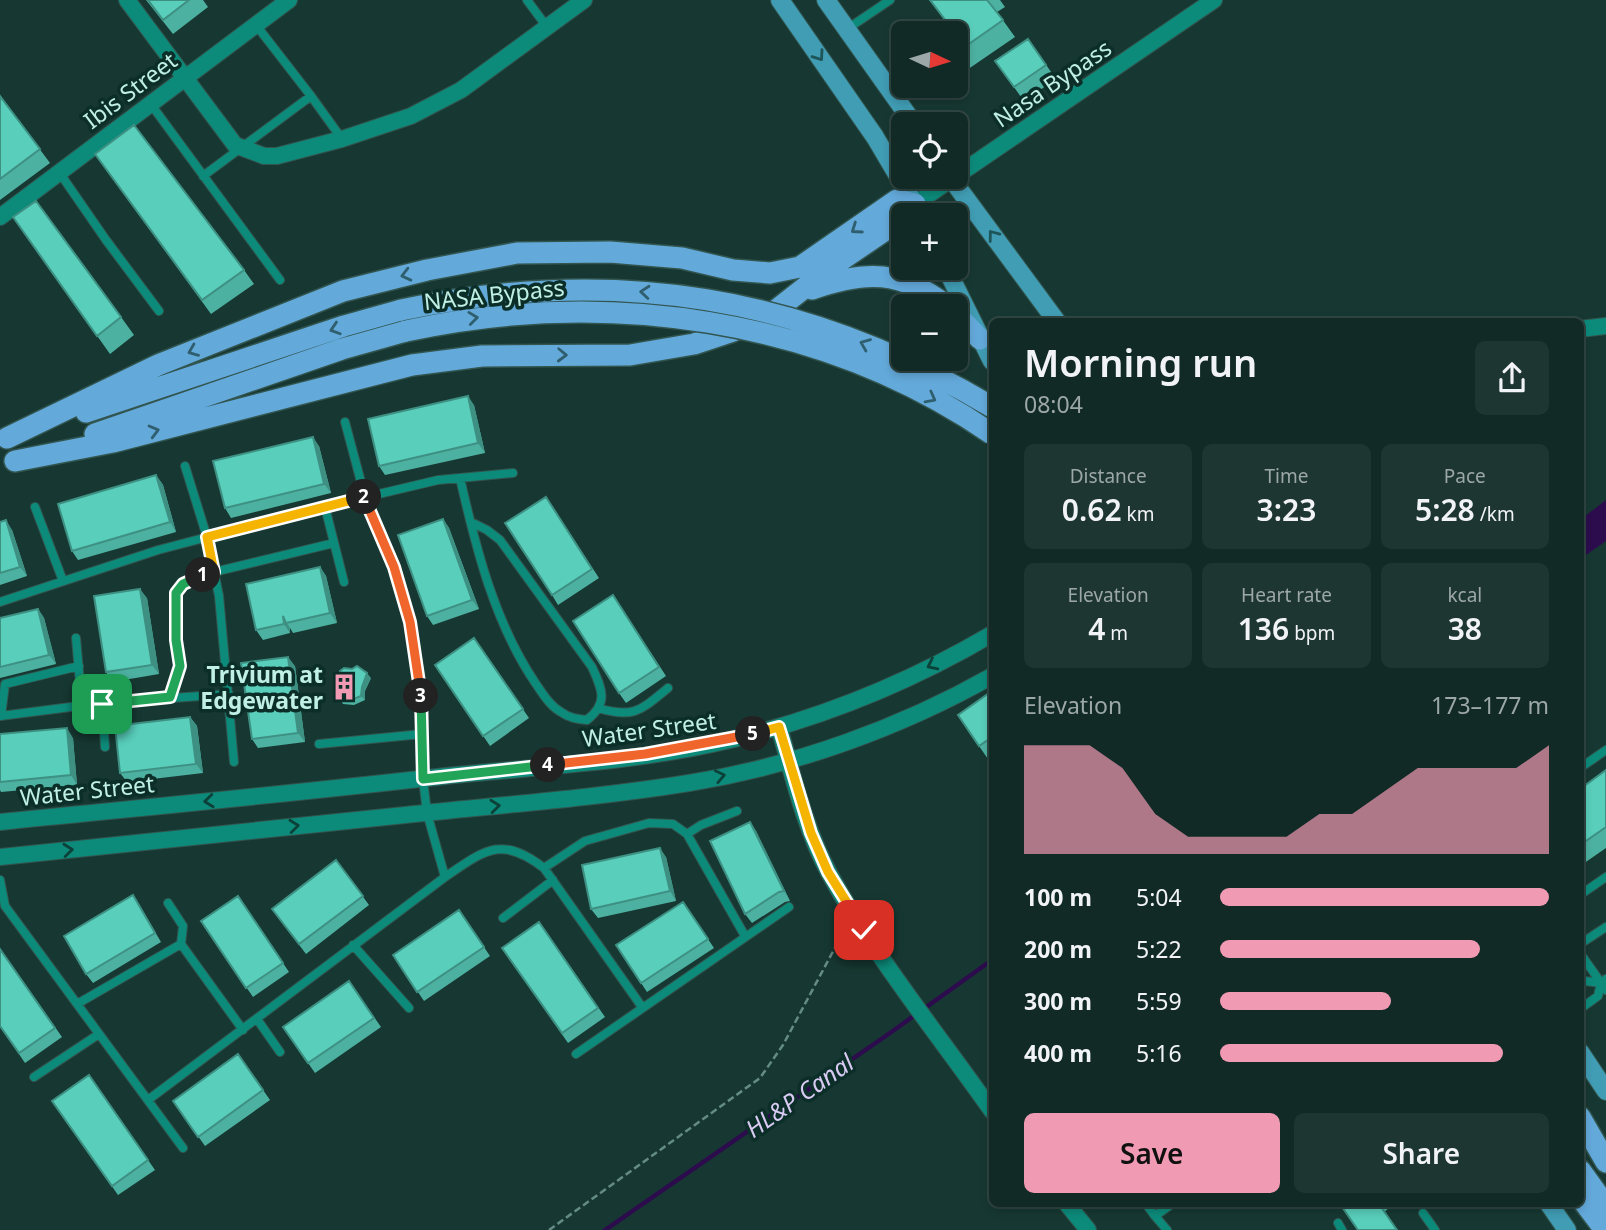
<!DOCTYPE html>
<meta charset="utf-8">
<style>
:root{--surface:#112a26;--page:#1e3632;--text:#f1f3f6;--muted:#9ca7a7;--line:#304643;--accent:#f19ab3}
body{margin:0;font-family:"Noto Sans",sans-serif;background:var(--page);color:var(--text);height:100vh;display:flex;flex-direction:column;font-size:26px;white-space:nowrap}
*{box-sizing:border-box;margin:0}
p{font-size:23px;color:var(--muted)}
.icon{flex:none;width:38px;height:38px;fill:none;stroke:currentColor;stroke-width:2;stroke-linecap:round;stroke-linejoin:round}
.map{position:relative;flex:1;overflow:hidden}
.drawer{position:absolute;left:989px;top:318px;width:595px;height:889px;display:flex;flex-direction:column;background:var(--surface);border-radius:10px;box-shadow:0 4px 10px #0003,0 0 0 2px var(--line)}
.drawer>*{flex:none}
.needle{width:46px;rotate:94deg}
.tools{position:absolute;left:891px;top:21px;display:grid;gap:14px}
.tools a{display:grid;place-items:center;width:77px;height:77px;border-radius:10px;background:var(--surface);box-shadow:0 4px 10px #0003,0 0 0 2px var(--line);font-size:35px}
.pin{position:absolute;display:grid;place-items:center;width:60px;height:60px;color:#fff;margin:-30px;border-radius:14px;box-shadow:0 4px 10px #0006}
.km{position:absolute;width:35px;height:35px;margin:-18px;border-radius:50%;background:#222;color:#fff;font-size:19px;line-height:35px;text-align:center}
.round{display:grid;place-items:center;flex:none;width:74px;height:74px;border-radius:10px;background:var(--page)}
.head{display:flex;align-items:center;justify-content:space-between;height:119px;padding:0 35px}
h1{font-size:38px;font-weight:600;line-height:52px}
.stats{display:grid;grid-template-columns:repeat(3,1fr);gap:10px;height:119px;padding:7px 35px}
.stats div{display:grid;align-content:center;border-radius:10px;background:var(--page);text-align:center}
.stats b{font-size:30px;font-weight:600}
.stats small{font-size:19px;font-weight:400}
.stats p{font-size:19px}
.chart{height:196px;padding:14px 35px}
.chart p{display:flex;justify-content:space-between}
.chart svg{width:100%;height:126px;margin-top:7px;fill:var(--accent);opacity:.7}
.button{display:flex;gap:14px;margin-top:auto;padding:14px 35px}
.button a{flex:1;height:80px;border-radius:10px;background:var(--accent);color:#111;font-size:28px;font-weight:600;line-height:80px;text-align:center}
.button a+a{background:var(--page);color:var(--text)}
ul{padding:0 35px;list-style:none;font-size:23px}
li{display:grid;grid-template-columns:112px 84px 1fr;align-items:center;height:52px}
li i{height:18px;border-radius:9px;background:var(--accent)}
.map>svg:first-child{display:block}
.water{fill:#2c0c4d}
.lines{fill:none;stroke-linecap:round;stroke-linejoin:round}
.stream{stroke:#2c0c4d;stroke-width:4.5}
.service-casing{stroke:#32554f;stroke-width:10}
.minor-casing{stroke:#32554f;stroke-width:18}
.primary-casing{stroke:#32554f;stroke-width:20}
.motorway-casing{stroke:#32554f;stroke-width:24}
.path{stroke:#648c84;stroke-width:2.5;stroke-dasharray:7 3.5;stroke-linecap:butt}
.service{stroke:#0c8b7b;stroke-width:8}
.minor{stroke:#0c8b7b;stroke-width:16}
.primary{stroke:#409db4;stroke-width:18}
.motorway{stroke:#63a9da;stroke-width:21}
.motorway-bridge-casing{stroke:#32554f;stroke-width:24;stroke-linecap:butt}
.motorway-bridge{stroke:#63a9da;stroke-width:21}
.wall{fill:#4db1a1}
.shaded-wall{fill:#3e9083}
.building{fill:#59cebb;stroke:#3e9083;stroke-width:2}
.oneway{stroke:#1e5559}
.oneway2{stroke:#2f5f6f}
.oneway3{stroke:#0c4139}
.split-1-casing{stroke:#fff;stroke-width:14}
.split-2-casing{stroke:#fff;stroke-width:14}
.split-3-casing{stroke:#fff;stroke-width:14}
.split-4-casing{stroke:#fff;stroke-width:14}
.split-5-casing{stroke:#fff;stroke-width:14}
.split-6-casing{stroke:#fff;stroke-width:14}
.split-1{stroke:#22a559;stroke-width:9}
.split-2{stroke:#f5b400;stroke-width:9}
.split-3{stroke:#f0652b;stroke-width:9}
.split-4{stroke:#22a559;stroke-width:9}
.split-5{stroke:#f0652b;stroke-width:9}
.split-6{stroke:#f5b400;stroke-width:9}
.labels{text-anchor:middle;dominant-baseline:central;stroke-width:7;stroke-linejoin:round;paint-order:stroke}
.street-label{font-size:23px;fill:#bfefe5;stroke:#0c2e28}
.poi-label{font-size:23px;font-weight:bold;fill:#bfefe5;stroke:#0c2e28;text-anchor:end}
.water-label{font-size:24px;font-style:italic;fill:#d8caf2;stroke:#0c2e28}
</style>
<div class="map">
<svg width="1606" height="1230" viewBox="0 0 1606 1230">
<rect width="100%" height="100%" fill="#173832"/>
<path class="water" d="M1606 500V541L1580 559V520Z"/>
<g class="lines">
<path class="stream" d="M605 1230 890 1033 992 960"/>
<g class="service-casing">
<path id="service" d="M527 0 547 27
M256 25 311 96
M847 29 890 0
M150 103 280 280
M59 172 106 240 159 311
M203 176 311 96 342 139
M345 422 365 497 394 567 410 622 421 698 423 779 427 813 445 877
M185 466 207 537 219 596 234 762
M460 478C476 549 495 624 536 684 543 694 550 706 561 712 569 718 577 719 587 720 609 703 602 689 592 667L500 540 487 530 471 522
M35 507 63 581
M325 507 344 582
M0 602 158 550 307 511 438 480 513 473
M76 638 82 706
M170 697 180 666 176 640 174 609 176 593 183 584 214 572 334 543
M102 703 105 747
M598 708C634 719 641 710 668 688
M0 716 102 703 229 694
M1 716 5 684 79 666
M319 744 422 734
M1580 768 1606 750
M687 834 701 825 737 811
M544 868 585 841 649 823 673 824 687 834 745 936
M0 880 5 906 183 1148
M1580 895 1606 877
M168 903 183 926 181 944 243 1030
M503 918 553 880
M1580 944 1606 927
M353 945 409 1008
M1580 953 1606 990
M1580 984 1585 981 1601 983 1606 979
M77 1004 181 944
M1580 1009 1598 996 1601 983
M257 1019 280 1052
M576 1054 789 907
M34 1077 99 1034
M148 1100 445 877C485 850 501 835 544 868L642 1007
M1146 1204 1155 1216 1172 1204
M1423 1213 1435 1230
M1155 1216 1167 1230
M1338 1223 1342 1230"/>
</g>
<g class="minor-casing">
<path id="minor" d="M127 0 235 145 264 156H277L342 139 411 116 461 90 584 0
M915 204 1214 0
M0 217 289 0
M1580 329 1606 326
M779 727C793 776 805 829 829 873 875 957 937 1033 992 1111
M0 822C149 807 298 793 446 776 542 766 641 762 734 739 824 717 912 681 992 634
M0 857C135 843 270 829 405 815 500 805 596 798 689 783 794 766 900 728 992 676
M1067 1204 1088 1230"/>
</g>
<g class="primary-casing">
<path id="primary" d="M780 0 875 137 921 215
M826 0 914 124
M950 177 1057 322
M946 268 992 361
M1580 1052 1606 1091
M1549 1204 1567 1230"/>
</g>
<g class="motorway-casing">
<path id="motorway" d="M812 289C866 270 901 270 947 306
M956 314 980 339
M86 412 344 326 401 310
M95 434 342 349 406 331
M7 438 158 365 343 291 427 270 517 253 610 252 682 258 733 270 770 273 800 267 897 200 915 204 906 215
M15 461 113 442 412 365 482 356 630 355 694 344 733 331 775 311 831 267 903 218
M1580 1117 1606 1162
M1580 1170 1606 1206
M1580 1197 1605 1230"/>
</g>
<path class="path" d="M549 1230 760 1078 783 1045 845 929"/>
<use href="#service" class="service"/>
<use href="#minor" class="minor"/>
<use href="#primary" class="primary"/>
<use href="#motorway" class="motorway"/>
<g class="motorway-bridge-casing">
<path id="motorway-bridge" d="M401 310C613 265 805 295 992 407
M406 331C605 288 821 317 992 434"/>
</g>
<use href="#motorway-bridge" class="motorway-bridge"/>
</g>
<path class="wall" d="M146 0H203L208 7 173 34Z
M930 0H1000L1005 7 997 12 1015 37 961 74 956 66V33L949 26Z
M1028 39 1056 79 1024 101 995 61Z
M0 96 50 163 0 200Z
M95 154 244 270 254 284 211 314Z
M13 217 121 317 134 335 110 354Z
M474 405 485 453 385 475 379 466Z
M319 446 331 493 231 518 225 508Z
M156 475 163 485 176 532 78 560 72 551Z
M552 506 599 578 558 605 552 595Z
M443 519 449 528 479 609 433 625 427 616Z
M0 522 12 530 27 576 0 585Z
M320 567 326 576 337 623 293 633 290 628V633L263 640 256 630Z
M613 595 666 676 626 703 619 693Z
M147 598 159 674 112 682 106 672Z
M38 609 44 618 56 664 0 678V618Z
M474 638 529 718 490 746 435 665Z
M295 666 305 742 258 748 252 739Z
M371 678 365 691V700L354 705 343 704 340 699Z
M992 691V765L979 746Z
M190 717 197 726 203 773 127 782 120 773Z
M0 734 73 738 77 785 1 792 0 790Z
M1606 770V848L1580 866V789Z
M750 822 756 831 790 901 785 902 752 923 745 914Z
M666 857 676 901 598 918 591 909Z
M336 860 369 905 306 954 272 909Z
M133 895 161 942 93 983 86 974Z
M238 896 289 972 253 997 201 921Z
M683 902 714 948 647 992 616 945Z
M459 910 490 956 424 1001 393 955Z
M539 922 605 1017 568 1043 502 948Z
M0 949 62 1037 25 1063 0 1026Z
M349 981 381 1027 315 1073 283 1027Z
M238 1054 270 1100 205 1146 173 1101Z
M89 1075 155 1170 118 1195 52 1101Z
M1339 1204H1394L1384 1212Z"/>
<path class="shaded-wall" d="M468 396 474 405 485 453 478 443Z
M313 437 319 446 331 493 324 484Z
M156 475 163 485 176 532 170 522Z
M443 519 449 528 479 609 472 600Z
M6 520 12 530 27 576 20 567Z
M320 567 326 576 337 623 330 613Z
M140 589 147 598 159 674 152 665Z
M38 609 44 618 56 664 49 655Z
M283 616 290 628V633L284 624Z
M288 657 295 666 305 742 298 733Z
M367 673 371 678 365 691V700L361 696 362 687Z
M190 717 197 726 203 773 196 764Z
M67 728 73 738 77 785 71 775Z
M750 822 756 831 790 901 784 891Z
M660 848 666 857 676 901 670 891Z
M133 895 139 904 161 942 155 933Z"/>
<path class="building" d="M148 0H189L163 20Z
M930 0H987L1003 20 956 53V33H938L949 25Z
M1028 39 1046 65 1014 87 995 61Z
M0 96 40 149 0 179Z
M134 125 244 270 202 300 95 154Z
M36 201 121 317 97 336 13 217Z
M468 396 478 443 379 466 368 419Z
M313 437 324 484 225 508 213 461Z
M156 475 170 522 72 551 58 504Z
M546 497 592 569 552 595 505 523Z
M443 519 472 600 427 616 398 535Z
M6 520 20 567 0 573V522Z
M320 567 330 613 286 623 283 616 284 624 256 630 246 584Z
M140 589 152 665 106 672 94 596Z
M613 595 659 667 619 693 573 621Z
M38 609 49 655 0 667V618Z
M474 638 523 709 483 736 435 665Z
M288 657 298 733 252 739 241 663Z
M357 666 367 673 362 687 361 696 351 700 340 699V671L344 668 352 669Z
M992 691V737L979 746 958 715Z
M190 717 196 764 120 773 115 726Z
M67 728 71 775 0 782V734Z
M1606 770V827L1580 845V789Z
M750 822 784 891 779 892 745 914 710 841Z
M660 848 670 891 591 909 582 865Z
M336 860 363 896 299 944 272 909Z
M133 895 155 933 86 974 64 936Z
M238 896 283 963 246 988 201 921Z
M683 902 708 939 641 983 616 945Z
M459 910 484 947 417 992 393 955Z
M539 922 598 1008 562 1033 502 948Z
M0 949 55 1028 19 1053 0 1026Z
M349 981 374 1018 308 1063 283 1027Z
M238 1054 263 1090 198 1137 173 1101Z
M89 1075 148 1160 112 1186 52 1101Z
M1340 1204H1379L1397 1230H1358Z"/>
<defs><path id="oneway-chevron" d="M-2-3.5L2.5 0L-2 3.5" fill="none" stroke-width="1.6" stroke-linecap="round" stroke-linejoin="round" transform="scale(1.75)"/></defs>
<g class="oneway">
<use href="#oneway-chevron" transform="translate(819 56) rotate(55)"/>
<use href="#oneway-chevron" transform="translate(993 235) rotate(-127)"/>
</g>
<g class="oneway2">
<use href="#oneway-chevron" transform="translate(856 229) rotate(145)"/>
<use href="#oneway-chevron" transform="translate(406 275) rotate(166)"/>
<use href="#oneway-chevron" transform="translate(645 292) rotate(-175)"/>
<use href="#oneway-chevron" transform="translate(473 318) rotate(-7)"/>
<use href="#oneway-chevron" transform="translate(335 329) rotate(162)"/>
<use href="#oneway-chevron" transform="translate(865 344) rotate(-158)"/>
<use href="#oneway-chevron" transform="translate(193 351) rotate(158)"/>
<use href="#oneway-chevron" transform="translate(562 355) rotate(2)"/>
<use href="#oneway-chevron" transform="translate(931 398) rotate(28)"/>
<use href="#oneway-chevron" transform="translate(154 431) rotate(-15)"/>
</g>
<g class="oneway3">
<use href="#oneway-chevron" transform="translate(932 665) rotate(154)"/>
<use href="#oneway-chevron" transform="translate(720 776) rotate(-12)"/>
<use href="#oneway-chevron" transform="translate(209 801) rotate(174)"/>
<use href="#oneway-chevron" transform="translate(495 806) rotate(-6)"/>
<use href="#oneway-chevron" transform="translate(294 826) rotate(-6)"/>
<use href="#oneway-chevron" transform="translate(68 850) rotate(-6)"/>
</g>
<g class="lines">
<g class="split-1-casing">
<path id="split-1" d="M102 704 170 697 180 666 176 640V593L183 584 203 575"/>
</g>
<g class="split-2-casing">
<path id="split-2" d="M203 575 214 572 207 537 364 497"/>
</g>
<g class="split-3-casing">
<path id="split-3" d="M364 497 394 567 410 622 421 696"/>
</g>
<g class="split-4-casing">
<path id="split-4" d="M421 696 423 779 548 765"/>
</g>
<g class="split-5-casing">
<path id="split-5" d="M548 765 645 754 753 734"/>
</g>
<g class="split-6-casing">
<path id="split-6" d="M753 734 779 727 811 833 828 872 864 930"/>
</g>
<use href="#split-1" class="split-1"/>
<use href="#split-2" class="split-2"/>
<use href="#split-3" class="split-3"/>
<use href="#split-4" class="split-4"/>
<use href="#split-5" class="split-5"/>
<use href="#split-6" class="split-6"/>
</g>
<defs>
<g id="building-bare" transform="scale(2.1)"><path d="M-4-6H4V6H1V3H-1V6H-4ZM-2.5-4.3h1.7v1.8h-1.7ZM.8-4.3h1.7v1.8H.8ZM-2.5-1h1.7V.8h-1.7ZM.8-1h1.7V.8H.8Z" fill="#f19ab3" stroke="#0c2e28" stroke-width="2.5" paint-order="stroke"/></g>
</defs>
<g fill-rule="evenodd">
<use href="#building-bare" x="344" y="687"/>
</g>
<g class="labels">
<g class="street-label">
<text transform="translate(1052 83) rotate(-34)">Nasa Bypass</text>
<text transform="translate(130 90) rotate(-37)">Ibis Street</text>
<text transform="translate(494 294) rotate(-6)">NASA Bypass</text>
<text transform="translate(649 729) rotate(-8)">Water Street</text>
<text transform="translate(87 790) rotate(-6)">Water Street</text>
</g>
<g class="poi-label">
<text x="323" y="674">Trivium at<tspan x="323" dy="26">Edgewater</tspan></text>
</g>
<g class="water-label">
<text transform="translate(799 1095) rotate(-35)">HL&amp;P Canal</text>
</g>
</g>
</svg>
<div class="tools">
<a><svg class="needle" viewBox="-14 -14 28 28"><path d="M0-13l5 13h-10z" fill="#e53935"/><path d="M0 13l5-13h-10z" fill="#9ca7a7"/></svg></a>
<a><svg class="icon" aria-label="locate" viewBox="0 0 24 24"><circle cx="12" cy="12" r="6"/><path d="M12 2v4M12 18v4M2 12h4M18 12h4"/></svg></a>
<a>+</a>
<a>−</a>
</div>
<div class="pin" style="left:102px;top:704px;background:#1e9e55"><svg class="icon" aria-label="arrive" viewBox="0 0 24 24"><path d="M6 21V4h12l-3 4 3 4H6"/></svg></div>
<div class="pin" style="left:864px;top:930px;background:#d93025"><svg class="icon" aria-label="check" viewBox="0 0 24 24"><path d="M5 12l5 5 9-10"/></svg></div>
<b class="km" style="left:203px;top:575px">1</b>
<b class="km" style="left:364px;top:497px">2</b>
<b class="km" style="left:421px;top:696px">3</b>
<b class="km" style="left:548px;top:765px">4</b>
<b class="km" style="left:753px;top:734px">5</b>
<section class="drawer">
<div class="head"><div><h1>Morning run</h1><p>08:04</p></div><a class="round"><svg class="icon" aria-label="share" viewBox="0 0 24 24"><path d="M12 15V3M7 8l5-5 5 5M5 13v7h14v-7"/></svg></a></div>
<div class="stats">
<div><p>Distance</p><b>0.62<small> km</small></b></div>
<div><p>Time</p><b>3:23</b></div>
<div><p>Pace</p><b>5:28<small> /km</small></b></div>
</div>
<div class="stats">
<div><p>Elevation</p><b>4<small> m</small></b></div>
<div><p>Heart rate</p><b>136<small> bpm</small></b></div>
<div><p>kcal</p><b>38</b></div>
</div>
<div class="chart"><p><span>Elevation</span>173–177 m</p>
<svg viewBox="0 0 160 44" preserveAspectRatio="none"><path d="M0 44V6L10 6L20 6L30 14L40 30L50 38L60 38L70 38L80 38L90 30L100 30L110 22L120 14L130 14L140 14L150 14L160 6V44z"/></svg>
</div>
<ul>
<li><b>100 m</b>5:04<i style="width:100%"></i></li>
<li><b>200 m</b>5:22<i style="width:79%"></i></li>
<li><b>300 m</b>5:59<i style="width:52%"></i></li>
<li><b>400 m</b>5:16<i style="width:86%"></i></li>
</ul>
<div class="button"><a>Save</a><a>Share</a></div>
</section>
</div>
